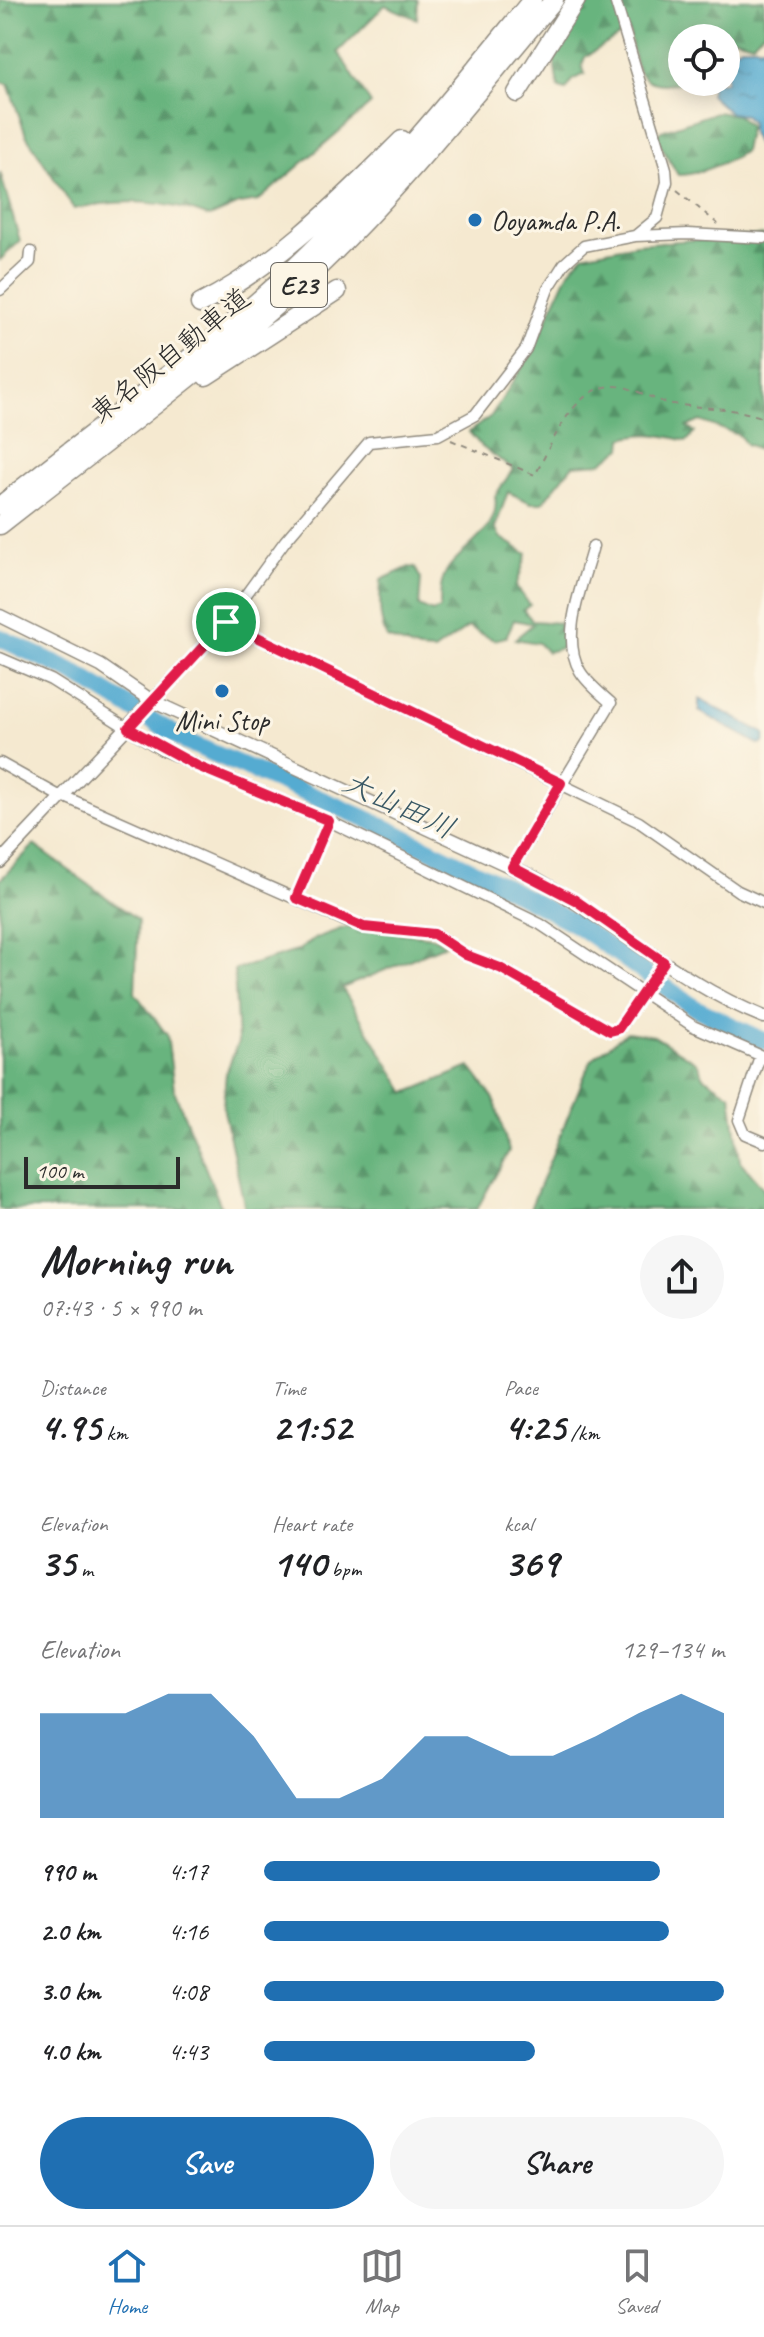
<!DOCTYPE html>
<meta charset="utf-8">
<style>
:root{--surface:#fff;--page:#f6f6f6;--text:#202124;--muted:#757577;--line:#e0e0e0;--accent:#1f6fb2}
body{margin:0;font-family:Caveat,"Klee One",sans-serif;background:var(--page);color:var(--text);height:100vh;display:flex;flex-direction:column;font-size:30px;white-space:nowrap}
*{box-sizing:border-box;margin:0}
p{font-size:26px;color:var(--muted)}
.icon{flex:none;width:44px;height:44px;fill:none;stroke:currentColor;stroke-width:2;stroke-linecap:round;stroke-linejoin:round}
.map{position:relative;height:1209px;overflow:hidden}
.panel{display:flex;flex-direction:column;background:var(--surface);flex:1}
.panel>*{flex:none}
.buttons{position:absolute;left:668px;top:24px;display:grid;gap:16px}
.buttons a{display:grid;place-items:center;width:72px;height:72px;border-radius:50%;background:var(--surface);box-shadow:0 4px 20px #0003;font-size:40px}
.scale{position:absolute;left:24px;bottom:20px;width:156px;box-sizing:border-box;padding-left:8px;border:4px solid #2b2b2b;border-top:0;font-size:22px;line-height:28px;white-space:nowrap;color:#2b2b2b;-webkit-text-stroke:6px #fcf5e5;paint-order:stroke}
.pin{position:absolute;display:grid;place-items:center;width:68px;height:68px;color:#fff;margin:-34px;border:4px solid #fff;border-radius:50%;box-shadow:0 2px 8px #0007}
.round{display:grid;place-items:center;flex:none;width:84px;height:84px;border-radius:42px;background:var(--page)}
.overview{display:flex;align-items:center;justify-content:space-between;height:136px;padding:0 40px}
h1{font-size:44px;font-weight:600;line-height:60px}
.stats{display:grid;grid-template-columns:repeat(3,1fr);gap:12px;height:136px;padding:8px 40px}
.stats div{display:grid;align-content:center}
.stats b{font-size:40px;font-weight:600}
.stats small{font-size:22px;font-weight:400}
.stats p{font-size:22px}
.chart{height:224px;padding:16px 40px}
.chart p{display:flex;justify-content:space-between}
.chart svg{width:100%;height:144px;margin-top:8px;fill:var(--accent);opacity:.7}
.action{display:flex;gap:16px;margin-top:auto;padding:16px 40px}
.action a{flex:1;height:92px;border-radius:48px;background:var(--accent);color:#fff;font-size:32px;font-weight:600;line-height:92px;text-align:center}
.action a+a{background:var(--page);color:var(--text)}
ul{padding:0 40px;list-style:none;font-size:26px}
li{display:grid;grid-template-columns:128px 96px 1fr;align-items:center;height:60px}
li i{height:20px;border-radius:10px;background:var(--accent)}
.tab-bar{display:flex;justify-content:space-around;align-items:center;height:112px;border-top:2px solid var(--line);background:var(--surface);font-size:22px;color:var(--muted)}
.tab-bar a{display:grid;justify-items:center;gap:4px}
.tab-bar .selected{color:var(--accent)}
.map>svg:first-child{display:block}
.forest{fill:url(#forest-firs);stroke:#497054;stroke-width:2}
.water{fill:url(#water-ripples);stroke:#406b7e;stroke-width:2}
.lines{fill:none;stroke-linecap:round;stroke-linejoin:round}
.river{stroke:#54abd1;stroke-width:18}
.minor-casing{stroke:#908a7e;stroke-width:13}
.tertiary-casing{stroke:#908a7e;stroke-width:15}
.motorway-casing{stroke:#908a7e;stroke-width:21}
.path{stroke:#908a7e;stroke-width:2;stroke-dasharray:6 6;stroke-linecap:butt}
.minor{stroke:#fff;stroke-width:10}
.tertiary{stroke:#fff;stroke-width:12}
.motorway{stroke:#fff;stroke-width:18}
.route-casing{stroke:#fff;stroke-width:16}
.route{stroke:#e11d48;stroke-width:10}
.poi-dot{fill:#1f6fb2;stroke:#fcf5e5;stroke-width:3}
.labels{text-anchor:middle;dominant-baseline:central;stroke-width:6;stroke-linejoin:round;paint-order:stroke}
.shield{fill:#fcf5e5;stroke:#6a6863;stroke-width:2}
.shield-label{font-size:26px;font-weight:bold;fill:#2b2b2b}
.poi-label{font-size:28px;fill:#2b2b2b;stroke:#fcf5e5;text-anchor:start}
.street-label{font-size:28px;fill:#2b2b2b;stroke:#fcf5e5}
.water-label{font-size:30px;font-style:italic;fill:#395865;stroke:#fcf5e5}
</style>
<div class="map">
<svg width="764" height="1209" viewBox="0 0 764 1209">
<defs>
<pattern id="forest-firs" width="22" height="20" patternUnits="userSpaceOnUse" patternTransform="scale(2)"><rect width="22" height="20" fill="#67b47e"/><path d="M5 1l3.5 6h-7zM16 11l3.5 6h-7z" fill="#559367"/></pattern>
<pattern id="water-ripples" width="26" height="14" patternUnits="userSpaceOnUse" patternTransform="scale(2)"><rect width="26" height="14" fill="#54abd1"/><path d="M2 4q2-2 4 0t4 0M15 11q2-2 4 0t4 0" fill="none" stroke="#468baa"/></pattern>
</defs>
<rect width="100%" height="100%" fill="#fcf5e5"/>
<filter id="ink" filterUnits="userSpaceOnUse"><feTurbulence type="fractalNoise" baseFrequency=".0125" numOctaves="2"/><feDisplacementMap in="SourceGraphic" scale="16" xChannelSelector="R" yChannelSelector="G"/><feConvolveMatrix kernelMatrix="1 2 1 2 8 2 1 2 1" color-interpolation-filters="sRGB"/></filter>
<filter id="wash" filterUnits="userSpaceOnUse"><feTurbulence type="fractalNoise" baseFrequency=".006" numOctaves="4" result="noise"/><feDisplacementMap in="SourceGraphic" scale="32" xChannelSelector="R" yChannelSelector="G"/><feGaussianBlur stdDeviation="1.8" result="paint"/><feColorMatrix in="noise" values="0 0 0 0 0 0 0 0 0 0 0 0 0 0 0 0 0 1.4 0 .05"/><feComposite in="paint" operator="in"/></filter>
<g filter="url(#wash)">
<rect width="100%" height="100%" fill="#f5e9d0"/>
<path class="forest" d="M0 0H418L417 19 385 5 338 52 371 104 258 201 239 204 210 217C167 200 119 198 74 209L26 135 8 84 0 82Z
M593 0H764V31L752 43 728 36 682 38V69L675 75 684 82C635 91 637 70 629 30L585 57 582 65 585 74 573 80 566 90 559 88C546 42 564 32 593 0Z
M717 112 737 115 749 126 744 151C730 161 696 176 678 175L656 137 661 131Z
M0 172 20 241 0 260Z
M764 235V451L746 444 739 435 700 421 687 427 695 432 687 441C662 435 649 431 623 438L622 448 601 463 573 465 542 503H531L508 492 495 528 500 537 527 554 516 586 530 605 523 610 533 621 559 623 567 637 562 648 547 652 538 643 515 639 533 624 514 620 506 637 494 640 468 627 434 651 419 650 387 638C378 617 380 602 381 580L409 567 415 568 421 579 419 606 432 612 440 609C440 594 440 579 449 567 466 545 501 529 495 496L513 469 482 447 469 432 491 416 531 354 569 271 583 255 636 244Z
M34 845 138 920 135 993 167 1035 174 1090 222 1209H0V880Z
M346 927 433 937 445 945 342 988 406 1093 470 1067 494 1099 509 1151 477 1209H245L223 1106 226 1073 238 1042 234 970 297 951 316 938Z
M627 1032 654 1036 697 1063 704 1077 731 1095 740 1161 764 1189V1209H530L591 1060Z"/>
<path class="water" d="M741 46H764V152L760 151 751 133V123L744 115 730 113 710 95 712 82H726V54Z
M699 699 764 733V742L760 745 699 711Z"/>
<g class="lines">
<path class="river" d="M0 638 71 671 187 742 369 820 502 885 577 925 695 1008 764 1041"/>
</g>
</g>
<g filter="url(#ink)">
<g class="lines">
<g class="minor-casing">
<path id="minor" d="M635 236 688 234 764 238
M0 290 30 262 31 252
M226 622 639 822 738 891 764 903
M0 658 51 680 162 750 329 821 540 924 693 1026 764 1057
M152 701 226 622 285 541 369 442 438 435 475 415 526 349 548 289 564 264 584 246 635 236 657 218 667 182 666 169 615 0
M0 763 61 797
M63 796 348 922 364 927 434 934 466 955 500 968 610 1031 618 1029 664 962
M512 867 611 703C600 693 587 683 580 671 559 636 584 581 593 546
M296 898 329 821
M760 1056 739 1120 745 1134 764 1142"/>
</g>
<g class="tertiary-casing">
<path id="tertiary" d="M0 616 101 666 152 701 535 878C613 921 680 984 764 1017
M0 862 152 701"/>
</g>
<g class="motorway-casing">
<path id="motorway" d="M517 93 576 0
M200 304C279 264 339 202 402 140
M206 376 337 291
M0 506C96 428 199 357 289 273 378 189 455 95 532 0
M0 525C100 446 204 371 299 285 393 200 472 97 554 0"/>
</g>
<path class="path" d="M677 190 718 224
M451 440 535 475C552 445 571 388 613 386 632 385 654 402 673 404 706 409 729 406 764 418"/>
<use href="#minor" class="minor"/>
<use href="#tertiary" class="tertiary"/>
<use href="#motorway" class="motorway"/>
</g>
</g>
<g class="lines" filter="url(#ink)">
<g class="route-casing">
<path id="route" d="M226 622 561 783 512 867 575 900 664 962 618 1029 610 1031 500 968 466 955 434 934 364 927 296 898 329 821 197 766 128 728Z"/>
</g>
<use href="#route" class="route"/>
</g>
<g class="poi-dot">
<circle cx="475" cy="220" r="8"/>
<circle cx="222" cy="691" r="8"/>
</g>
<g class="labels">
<rect class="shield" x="271" y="263" width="56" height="44" rx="6"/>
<g class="shield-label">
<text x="299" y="285">E23</text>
</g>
<g class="poi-label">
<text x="491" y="220">Ooyamda P.A.</text>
<text x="222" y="720" text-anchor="middle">Mini Stop</text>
</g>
<g class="street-label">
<text transform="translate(170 355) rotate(-39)">東名阪自動車道</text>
</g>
<g class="water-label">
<text transform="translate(399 805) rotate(25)">大山田川</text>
</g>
</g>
</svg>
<div class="buttons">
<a><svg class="icon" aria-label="locate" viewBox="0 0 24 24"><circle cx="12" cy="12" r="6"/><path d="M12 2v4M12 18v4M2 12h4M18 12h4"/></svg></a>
</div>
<div class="scale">100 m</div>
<div class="pin" style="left:226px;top:622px;background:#1e9e55"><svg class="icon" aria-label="arrive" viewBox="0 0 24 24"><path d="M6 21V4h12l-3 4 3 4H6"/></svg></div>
</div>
<section class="panel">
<div class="overview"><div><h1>Morning run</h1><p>07:43 · 5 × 990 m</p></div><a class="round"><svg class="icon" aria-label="share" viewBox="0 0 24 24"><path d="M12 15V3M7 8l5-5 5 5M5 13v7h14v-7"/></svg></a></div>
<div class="stats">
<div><p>Distance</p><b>4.95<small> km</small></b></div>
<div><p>Time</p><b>21:52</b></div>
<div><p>Pace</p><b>4:25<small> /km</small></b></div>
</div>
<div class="stats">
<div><p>Elevation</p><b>35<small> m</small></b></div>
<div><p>Heart rate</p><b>140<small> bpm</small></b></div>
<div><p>kcal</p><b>369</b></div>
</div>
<div class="chart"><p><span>Elevation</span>129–134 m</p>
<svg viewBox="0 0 160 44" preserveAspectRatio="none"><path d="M0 44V12L10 12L20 12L30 6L40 6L50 19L60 38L70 38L80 32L90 19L100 19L110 25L120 25L130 19L140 12L150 6L160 12V44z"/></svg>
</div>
<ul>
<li><b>990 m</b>4:17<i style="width:86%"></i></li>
<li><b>2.0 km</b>4:16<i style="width:88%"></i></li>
<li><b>3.0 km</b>4:08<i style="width:100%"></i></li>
<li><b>4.0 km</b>4:43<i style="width:59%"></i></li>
</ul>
<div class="action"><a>Save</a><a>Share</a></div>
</section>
<nav class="tab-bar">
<a class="selected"><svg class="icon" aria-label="home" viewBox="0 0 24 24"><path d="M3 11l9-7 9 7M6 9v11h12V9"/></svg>Home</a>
<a><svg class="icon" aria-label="map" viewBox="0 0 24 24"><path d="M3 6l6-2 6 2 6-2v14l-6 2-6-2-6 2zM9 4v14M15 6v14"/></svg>Map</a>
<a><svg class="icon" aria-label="saved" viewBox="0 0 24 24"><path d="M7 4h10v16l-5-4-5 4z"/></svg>Saved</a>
</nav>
